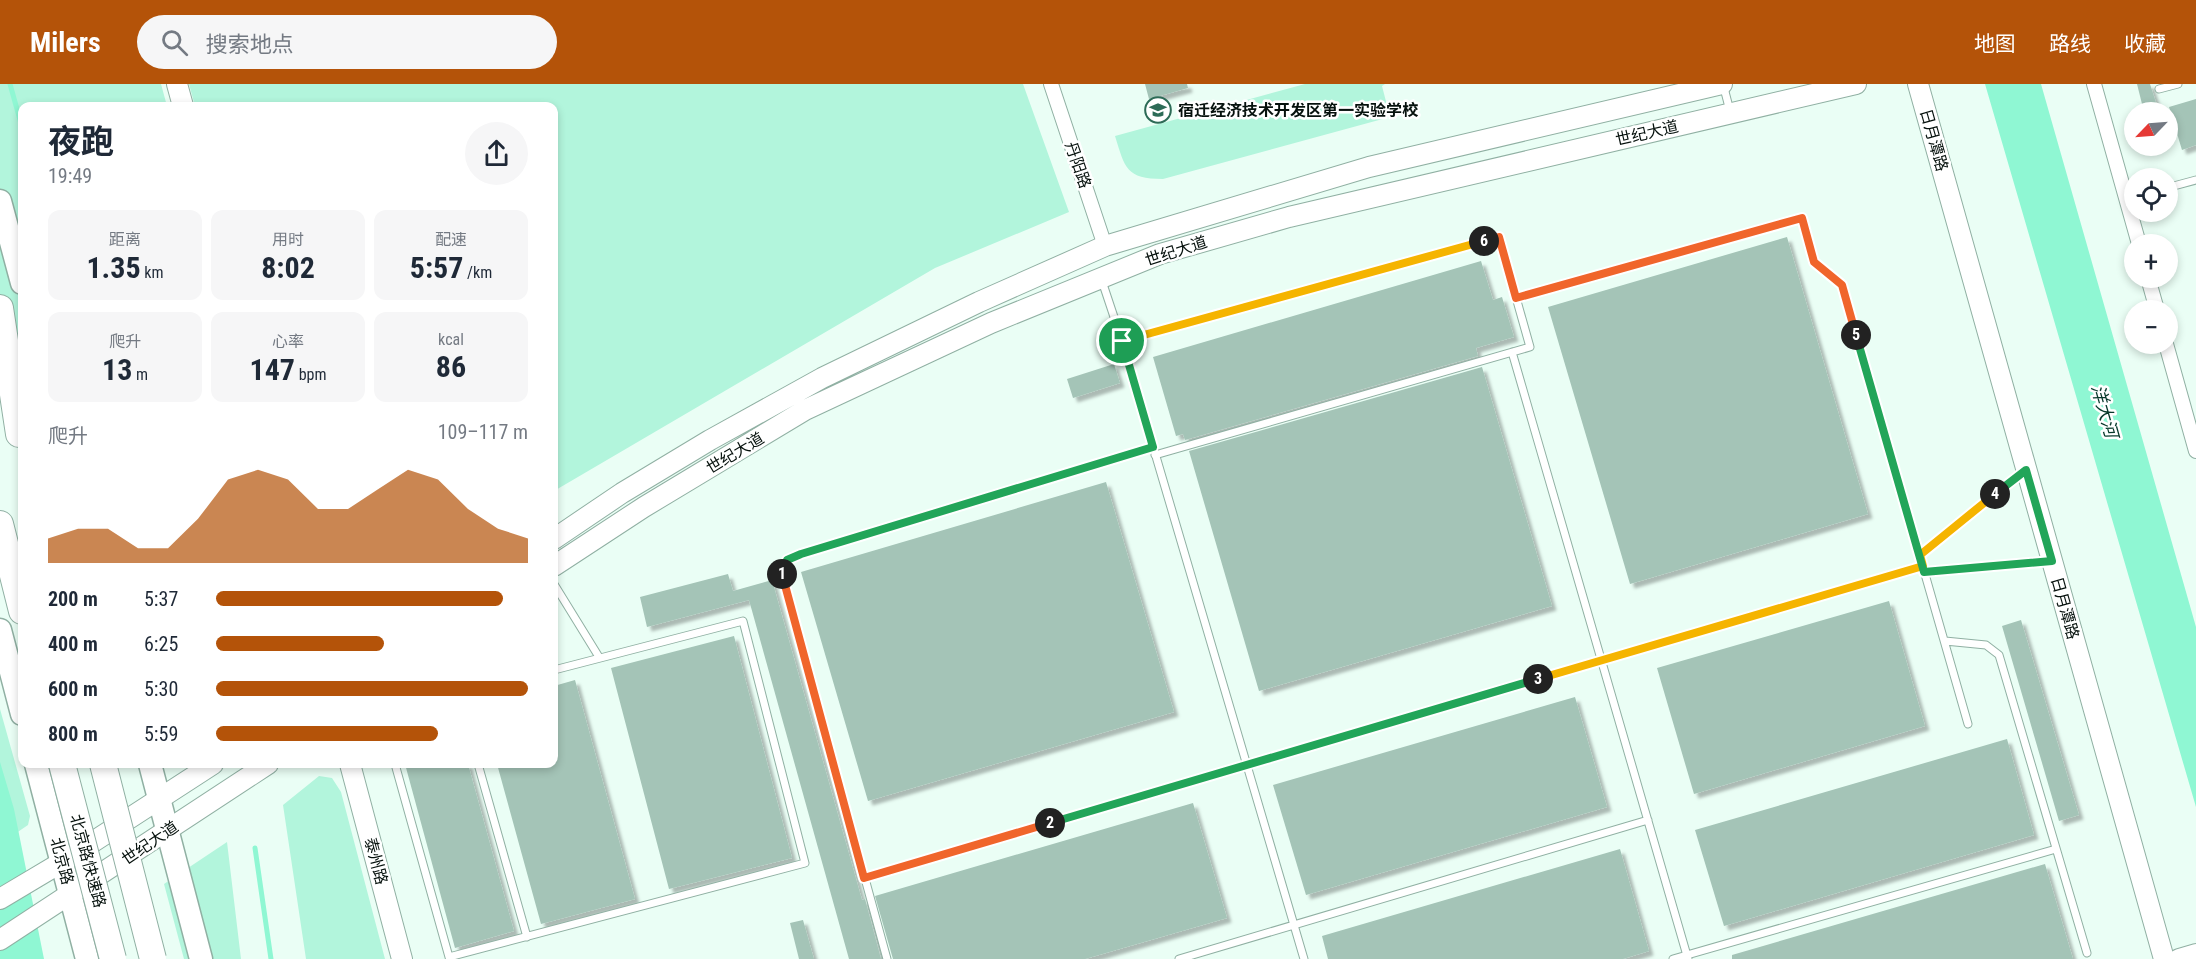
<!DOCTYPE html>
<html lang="zh">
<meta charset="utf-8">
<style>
:root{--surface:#fff;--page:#f6f6f7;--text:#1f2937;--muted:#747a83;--accent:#b45309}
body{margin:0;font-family:"Roboto Condensed","Noto Sans SC",sans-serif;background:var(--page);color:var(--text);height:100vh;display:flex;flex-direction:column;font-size:22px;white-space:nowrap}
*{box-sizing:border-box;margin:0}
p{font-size:20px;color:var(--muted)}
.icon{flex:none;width:33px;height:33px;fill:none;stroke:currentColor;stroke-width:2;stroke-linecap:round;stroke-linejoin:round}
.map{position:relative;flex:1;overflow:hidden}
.panel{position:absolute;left:18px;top:18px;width:540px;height:666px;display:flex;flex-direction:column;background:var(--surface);border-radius:12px;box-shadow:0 3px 9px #0003}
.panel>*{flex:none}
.needle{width:39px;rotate:245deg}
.tools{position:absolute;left:2124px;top:18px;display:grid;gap:12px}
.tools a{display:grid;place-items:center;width:54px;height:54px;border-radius:50%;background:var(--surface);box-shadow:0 3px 9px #0003;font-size:30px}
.pin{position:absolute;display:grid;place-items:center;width:51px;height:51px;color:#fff;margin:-26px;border:3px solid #fff;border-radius:50%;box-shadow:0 2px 6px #0007}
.km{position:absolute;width:30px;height:30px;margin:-15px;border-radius:50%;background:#222;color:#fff;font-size:16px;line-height:30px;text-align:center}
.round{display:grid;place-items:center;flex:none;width:63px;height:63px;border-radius:32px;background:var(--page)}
.head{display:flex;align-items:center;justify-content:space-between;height:102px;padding:0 30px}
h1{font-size:33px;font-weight:700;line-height:45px}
.metrics{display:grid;grid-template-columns:repeat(3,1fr);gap:9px;height:102px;padding:6px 30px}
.metrics div{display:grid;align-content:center;border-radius:12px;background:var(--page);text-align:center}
.metrics b{font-size:30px;font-weight:700}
.metrics small{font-size:16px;font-weight:400}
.metrics p{font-size:16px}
.chart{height:168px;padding:12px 30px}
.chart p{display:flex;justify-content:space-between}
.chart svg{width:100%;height:108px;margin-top:6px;fill:var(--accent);opacity:.7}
ul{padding:0 30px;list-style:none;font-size:20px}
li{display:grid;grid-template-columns:96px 72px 1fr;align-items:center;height:45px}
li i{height:15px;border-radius:8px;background:var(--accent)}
header{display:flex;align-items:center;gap:36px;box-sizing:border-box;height:84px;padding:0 30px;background:var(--accent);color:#fff}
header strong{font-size:28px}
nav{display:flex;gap:33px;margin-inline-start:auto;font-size:21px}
.search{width:420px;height:54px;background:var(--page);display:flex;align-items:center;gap:15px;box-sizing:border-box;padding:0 21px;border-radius:33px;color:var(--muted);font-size:22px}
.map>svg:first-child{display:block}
.green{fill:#b2f5dc}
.water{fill:#8ff7d3}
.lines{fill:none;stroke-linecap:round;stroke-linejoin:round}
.stream{stroke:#8ff7d3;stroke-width:5}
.building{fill:#a4c4b7;filter:url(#shadow)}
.lane-casing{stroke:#90b0a3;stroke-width:9}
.street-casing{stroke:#90b0a3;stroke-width:16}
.secondary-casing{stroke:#90b0a3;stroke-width:22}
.primary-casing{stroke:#90b0a3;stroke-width:25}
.highway-casing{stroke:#90b0a3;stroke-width:28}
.lane{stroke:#fff;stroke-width:7}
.street{stroke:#fff;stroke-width:14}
.secondary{stroke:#fff;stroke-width:20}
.primary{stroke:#fff;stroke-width:22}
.highway{stroke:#fff;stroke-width:26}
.highway-bridge-casing{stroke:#90b0a3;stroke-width:28;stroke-linecap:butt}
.highway-bridge{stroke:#fff;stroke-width:26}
.split-1-casing{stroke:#fff;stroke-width:12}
.split-2-casing{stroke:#fff;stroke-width:12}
.split-3-casing{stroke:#fff;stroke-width:12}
.split-4-casing{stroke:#fff;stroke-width:12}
.split-5-casing{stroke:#fff;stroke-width:12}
.split-6-casing{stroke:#fff;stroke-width:12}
.split-7-casing{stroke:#fff;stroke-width:12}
.split-1{stroke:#22a559;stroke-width:8}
.split-2{stroke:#f0652b;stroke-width:8}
.split-3{stroke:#22a559;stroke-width:8}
.split-4{stroke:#f5b400;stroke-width:8}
.split-5{stroke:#22a559;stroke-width:8}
.split-6{stroke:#f0652b;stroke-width:8}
.split-7{stroke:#f5b400;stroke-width:8}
.labels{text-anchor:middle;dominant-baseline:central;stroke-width:5;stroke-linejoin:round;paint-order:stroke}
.poi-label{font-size:16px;font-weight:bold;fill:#06110d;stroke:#fff;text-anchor:start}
.street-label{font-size:16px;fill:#06110d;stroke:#fff}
.water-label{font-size:18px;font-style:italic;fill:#08392b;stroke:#fff}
</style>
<header>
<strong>Milers</strong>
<div class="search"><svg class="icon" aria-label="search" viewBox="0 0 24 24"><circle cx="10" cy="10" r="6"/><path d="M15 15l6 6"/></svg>搜索地点</div>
<nav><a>地图</a><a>路线</a><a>收藏</a></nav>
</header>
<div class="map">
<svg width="2196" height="875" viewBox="0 0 2196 875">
<defs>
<filter id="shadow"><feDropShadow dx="4.5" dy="4.5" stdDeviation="1.5" flood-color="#0004"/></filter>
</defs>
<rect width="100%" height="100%" fill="#eafef5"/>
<path class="green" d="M0 0H161L167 22H22V309L0 225Z
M189 0H1023L1069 128 935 184 554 407V22H195Z
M1305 0H1385L1382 2 1390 33 1163 95C1126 95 1125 84 1115 52Z
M0 625 30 732 28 741 0 760Z
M319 692 332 694 341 708 385 875H306L283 721Z
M227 758 241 875H184L164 800Z"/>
<path class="water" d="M1985 0H2041L2196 543V723Z
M0 678 14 725 44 875H0Z"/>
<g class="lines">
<path class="stream" d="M10 0 22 43
M255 764 271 875"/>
</g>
<path class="building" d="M1145 0H1187L1188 4 1149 15Z
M2137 0H2150L2159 28H2144Z
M2196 15V61L2182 66 2169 23Z
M1787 153 1868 430 1630 500 1548 223Z
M1481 177 1493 216 1502 213 1514 253 1476 264 1478 272 1185 356 1183 350 1176 352 1153 273Z
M1114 280 1120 299 1073 314 1067 295Z
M1482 283 1552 522 1259 607 1189 367Z
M1106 398 1174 628 868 717 801 488Z
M728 490 733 507 772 496 862 816 865 815 881 875H849L749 516 647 543 640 513Z
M1889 517 1925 642 1694 710 1657 584Z
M2021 536 2079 731 2059 737 2002 542Z
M734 552 792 774 669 805 611 584Z
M575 596 635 815 541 840 497 680H554V602Z
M1575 613 1607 723 1306 811 1273 701Z
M2007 655 2034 751 1724 842 1695 746Z
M405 680H468L514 847 455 864Z
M1193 719 1227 834 1085 875H893L875 812Z
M1620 765 1649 867 1623 875H1328L1322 852Z
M2045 780 2073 875H1732V871Z
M803 836 814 875H799L790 839Z"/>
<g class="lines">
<g class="lane-casing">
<path id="lane" d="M1723 0 1730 27
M2159 5 2178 0
M2170 103 2196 96
M1102 197 1122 257
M1516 214 1802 134 1814 178 1842 201 1968 640
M1512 268 1688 875
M1155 371 1530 263 1499 153 1122 257 1304 875
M1920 471 2024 387
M1925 488 2051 477
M554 500 599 573
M1945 557 1986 561 1999 571 2087 869
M395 680 449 873 805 779 743 537 554 586
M478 680 527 853
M864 794 1923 481
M887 875 782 491 787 476 801 470 1153 363
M1179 875 1648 736
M1673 875 2056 765"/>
</g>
<g class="street-casing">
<path id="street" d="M1051 0 1105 162
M2094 0 2139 160
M2148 194 2157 226
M2166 260 2196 367"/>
</g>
<g class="secondary-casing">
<path id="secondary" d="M177 0 183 22
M1918 0 2164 875
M554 455 622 409 710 356 822 294 979 218 1105 162 1369 83 1722 0
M554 482 644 423 805 326 991 239 1160 170 1289 133 1856 0
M350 680 402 875
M0 815 62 778 213 680
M0 856 268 680
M2179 875 2196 870"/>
</g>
<g class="primary-casing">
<path id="primary" d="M0 117 22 199
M0 546 22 630
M36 680 87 875
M150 680 201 875"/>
</g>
<g class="highway-casing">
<path id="highway" d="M0 224 19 350
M0 440 22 527"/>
</g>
<use href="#lane" class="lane"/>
<use href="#street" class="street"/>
<use href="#secondary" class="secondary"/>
<use href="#primary" class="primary"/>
<use href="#highway" class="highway"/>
<g class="highway-bridge-casing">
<path id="highway-bridge" d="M62 680 113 875
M103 680 153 875"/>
</g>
<use href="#highway-bridge" class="highway-bridge"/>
</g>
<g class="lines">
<g class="split-1-casing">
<path id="split-1" d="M782 490 787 476 801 470 1153 363 1122 257"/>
</g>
<g class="split-2-casing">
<path id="split-2" d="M782 490 864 794 1050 739"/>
</g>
<g class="split-3-casing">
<path id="split-3" d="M1050 739 1538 595"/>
</g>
<g class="split-4-casing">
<path id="split-4" d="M1538 595 1923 482 1920 471 1995 410"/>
</g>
<g class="split-5-casing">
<path id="split-5" d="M1856 251 1924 488 2052 477 2026 386 1995 410"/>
</g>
<g class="split-6-casing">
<path id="split-6" d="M1484 157 1499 153 1516 214 1802 134 1814 178 1842 201 1856 251"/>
</g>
<g class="split-7-casing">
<path id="split-7" d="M1122 257 1484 157"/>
</g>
<use href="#split-1" class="split-1"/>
<use href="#split-2" class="split-2"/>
<use href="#split-3" class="split-3"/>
<use href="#split-4" class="split-4"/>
<use href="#split-5" class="split-5"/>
<use href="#split-6" class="split-6"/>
<use href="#split-7" class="split-7"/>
</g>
<defs>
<g id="school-ring" transform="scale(1.35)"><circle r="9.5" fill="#fff" stroke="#2d6b57" stroke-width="1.5"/><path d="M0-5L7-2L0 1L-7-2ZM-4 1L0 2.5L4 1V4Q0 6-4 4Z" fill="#2d6b57"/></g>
</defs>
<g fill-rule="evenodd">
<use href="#school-ring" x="1158" y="26"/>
</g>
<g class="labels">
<g class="poi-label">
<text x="1178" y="26">宿迁经济技术开发区第一实验学校</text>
</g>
<g class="street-label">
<text transform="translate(1647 49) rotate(-13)">世纪大道</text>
<text transform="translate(1934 56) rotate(74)">日月潭路</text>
<text transform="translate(1078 81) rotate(71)">丹阳路</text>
<text transform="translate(1176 167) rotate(-18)">世纪大道</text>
<text transform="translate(735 369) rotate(-31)">世纪大道</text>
<text transform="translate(2065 524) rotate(74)">日月潭路</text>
<text transform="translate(150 759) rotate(-34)">世纪大道</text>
<text transform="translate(62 777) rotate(75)">北京路</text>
<text transform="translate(88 777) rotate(75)">北京路快速路</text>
<text transform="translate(376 777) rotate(75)">泰州路</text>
</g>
<g class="water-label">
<text transform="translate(2105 327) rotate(74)">洋大河</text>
</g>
</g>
</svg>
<div class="tools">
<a><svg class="needle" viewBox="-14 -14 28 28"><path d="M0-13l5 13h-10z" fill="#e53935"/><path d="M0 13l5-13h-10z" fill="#747a83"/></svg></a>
<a><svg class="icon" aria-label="locate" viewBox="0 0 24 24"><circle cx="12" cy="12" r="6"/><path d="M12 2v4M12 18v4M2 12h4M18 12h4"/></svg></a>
<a>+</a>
<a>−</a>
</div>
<div class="pin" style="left:1122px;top:257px;background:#1e9e55"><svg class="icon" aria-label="arrive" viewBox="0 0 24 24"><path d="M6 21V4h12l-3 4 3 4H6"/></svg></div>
<b class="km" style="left:782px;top:490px">1</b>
<b class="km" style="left:1050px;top:739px">2</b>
<b class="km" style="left:1538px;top:595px">3</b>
<b class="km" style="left:1995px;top:410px">4</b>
<b class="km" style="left:1856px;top:251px">5</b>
<b class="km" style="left:1484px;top:157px">6</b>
<section class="panel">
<div class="head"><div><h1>夜跑</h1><p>19:49</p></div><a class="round"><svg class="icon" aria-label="share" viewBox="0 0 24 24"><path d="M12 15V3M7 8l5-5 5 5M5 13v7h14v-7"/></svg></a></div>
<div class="metrics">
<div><p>距离</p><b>1.35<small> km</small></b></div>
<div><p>用时</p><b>8:02</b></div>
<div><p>配速</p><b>5:57<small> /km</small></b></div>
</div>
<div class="metrics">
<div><p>爬升</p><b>13<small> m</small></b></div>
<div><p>心率</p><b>147<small> bpm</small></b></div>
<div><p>kcal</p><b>86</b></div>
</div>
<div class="chart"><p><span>爬升</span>109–117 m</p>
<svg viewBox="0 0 160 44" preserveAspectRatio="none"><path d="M0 44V34L10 30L20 30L30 38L40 38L50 26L60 10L70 6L80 10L90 22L100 22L110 14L120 6L130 10L140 22L150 30L160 34V44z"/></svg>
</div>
<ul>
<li><b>200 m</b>5:37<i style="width:92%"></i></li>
<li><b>400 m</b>6:25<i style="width:54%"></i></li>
<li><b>600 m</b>5:30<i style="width:100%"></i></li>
<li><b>800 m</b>5:59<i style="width:71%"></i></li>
</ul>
</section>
</div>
